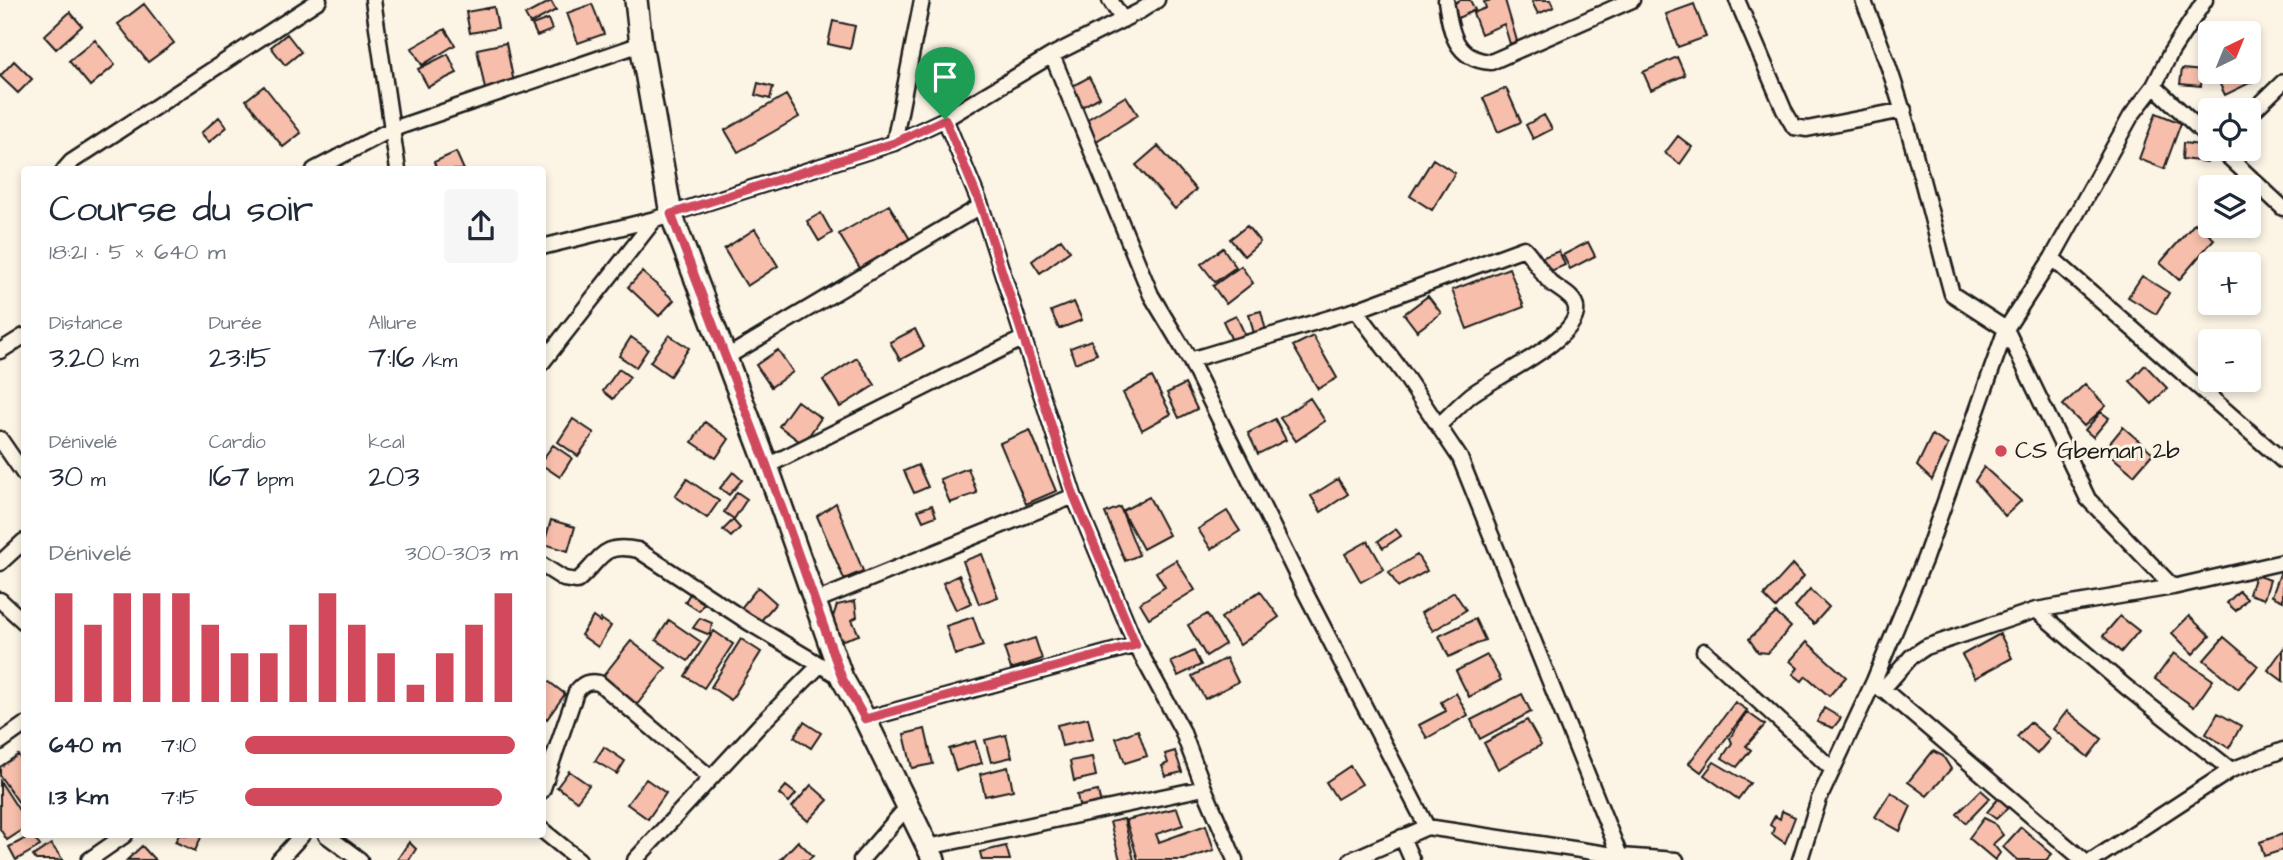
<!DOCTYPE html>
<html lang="fr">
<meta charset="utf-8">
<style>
:root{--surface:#fff;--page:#f6f6f7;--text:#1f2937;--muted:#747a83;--accent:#d1495b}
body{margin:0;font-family:"Architects Daughter",sans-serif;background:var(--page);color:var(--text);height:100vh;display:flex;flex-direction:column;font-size:26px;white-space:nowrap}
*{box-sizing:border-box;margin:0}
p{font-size:23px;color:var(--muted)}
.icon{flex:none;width:38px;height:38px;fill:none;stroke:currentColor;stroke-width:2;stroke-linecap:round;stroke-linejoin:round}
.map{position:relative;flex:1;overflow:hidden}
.panel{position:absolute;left:21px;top:166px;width:525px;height:672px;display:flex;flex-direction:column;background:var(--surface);border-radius:7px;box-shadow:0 4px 10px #0003}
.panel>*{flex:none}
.needle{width:46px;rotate:43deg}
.controls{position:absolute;left:2198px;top:21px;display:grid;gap:14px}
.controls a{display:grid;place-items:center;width:63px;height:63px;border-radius:7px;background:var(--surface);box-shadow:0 4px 10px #0003;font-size:35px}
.pin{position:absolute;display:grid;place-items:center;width:60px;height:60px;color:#fff;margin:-72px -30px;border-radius:50% 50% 50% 0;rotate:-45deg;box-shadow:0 0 7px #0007}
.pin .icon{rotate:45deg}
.round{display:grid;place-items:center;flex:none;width:74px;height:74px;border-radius:7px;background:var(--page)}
.headline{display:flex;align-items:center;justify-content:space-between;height:119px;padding:0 28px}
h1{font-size:38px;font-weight:600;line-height:52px}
.metrics{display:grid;grid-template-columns:repeat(3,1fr);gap:10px;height:119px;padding:7px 28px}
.metrics div{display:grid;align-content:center}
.metrics b{font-size:30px;font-weight:600}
.metrics small{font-size:19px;font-weight:400}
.metrics p{font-size:19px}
.chart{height:196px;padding:14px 28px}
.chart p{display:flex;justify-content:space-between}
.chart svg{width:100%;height:126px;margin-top:7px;stroke:var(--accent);stroke-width:6}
ul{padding:0 28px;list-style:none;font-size:23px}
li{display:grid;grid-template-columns:112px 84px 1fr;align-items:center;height:52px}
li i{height:18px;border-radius:9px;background:var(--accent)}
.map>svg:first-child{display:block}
.building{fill:#f6beab;stroke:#1c1c1c;stroke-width:2}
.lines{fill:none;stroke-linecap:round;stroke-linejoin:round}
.street-casing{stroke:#1c1c1c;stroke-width:19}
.secondary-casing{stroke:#1c1c1c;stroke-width:26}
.street{stroke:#fcf5e5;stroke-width:14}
.secondary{stroke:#fcf5e5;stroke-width:21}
.route-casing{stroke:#fff;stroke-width:14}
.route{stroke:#d1495b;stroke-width:9}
.poi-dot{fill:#d1495b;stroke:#fcf5e5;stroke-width:2.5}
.labels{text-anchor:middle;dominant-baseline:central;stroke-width:6;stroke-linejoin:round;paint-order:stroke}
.poi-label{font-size:24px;fill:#1c1c1c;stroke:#fcf5e5;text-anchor:start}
</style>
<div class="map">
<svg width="2283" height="860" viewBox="0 0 2283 860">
<rect width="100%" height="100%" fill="#fcf5e5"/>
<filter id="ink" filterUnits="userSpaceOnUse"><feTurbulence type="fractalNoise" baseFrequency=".0143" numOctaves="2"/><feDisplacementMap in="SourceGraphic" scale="14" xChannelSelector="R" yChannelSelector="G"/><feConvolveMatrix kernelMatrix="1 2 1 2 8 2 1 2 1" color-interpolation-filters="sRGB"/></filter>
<g filter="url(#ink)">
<path class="building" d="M1460 0H1470L1475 10 1456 19 1449 6Z
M1492 0H1505L1517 41 1510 44 1504 24 1481 34 1473 13 1486 8 1484 2Z
M1537 0H1551L1554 7 1538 14 1532 2Z
M551 1 556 10 530 24 525 15Z
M144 4 174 43 148 62 118 24Z
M592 4 604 34 578 43 567 13Z
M1694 4 1706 37 1678 47 1666 14Z
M494 7 498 28 470 33 466 12Z
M70 12 82 26 56 49 44 36Z
M548 19 552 30 537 36 532 25Z
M833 21 855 26 850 49 828 44Z
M445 29 455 45 422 65 412 48Z
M287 34 301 52 285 65 271 47Z
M95 40 115 65 90 86 69 61Z
M506 43 514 83 485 89 477 49Z
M448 54 457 73 428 87 418 69Z
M1677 57 1685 75 1651 90 1643 72Z
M2249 58 2260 78 2225 95 2215 74 2221 72H2249Z
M14 61 32 79 18 93 0 76Z
M2182 69 2203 71 2201 86 2180 84Z
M1089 77 1100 97 1080 108 1069 88Z
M758 83 773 87 770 99 755 95Z
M264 86 301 133 283 147 246 100Z
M1506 88 1521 122 1498 132 1483 98Z
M786 95 799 117 738 152 725 130Z
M1126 96 1138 115 1093 143 1081 123Z
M2156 113 2181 123 2164 169 2139 159Z
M1544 115 1552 129 1533 139 1526 125Z
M219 117 227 127 209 142 201 133Z
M1678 136 1692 147 1680 164 1665 153Z
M2183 143 2209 146 2207 162 2182 159Z
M1158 146 1196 190 1175 209 1136 165Z
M456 152 464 170H437L434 162Z
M1433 159 1455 173 1432 210 1410 196Z
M889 205 911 241 861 270 839 234Z
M821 213 832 233 819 241 807 221Z
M2195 223 2214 239 2179 280 2160 263Z
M1247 226 1260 242 1244 256 1230 239Z
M755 229 778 266 747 286 724 249Z
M1061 239 1070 251 1040 273 1032 261Z
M1588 242 1595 256 1570 269 1563 255Z
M1223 248 1236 267 1215 282 1201 264Z
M1559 251 1565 265 1544 274 1538 259Z
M1241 266 1253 283 1226 304 1213 286Z
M1509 268 1524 307 1467 329 1452 290Z
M642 272 674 300 659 316 628 287Z
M2142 276 2169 293 2156 314 2128 297Z
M1428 296 1441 313 1417 331 1404 314Z
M1074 302 1082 320 1059 329 1051 311Z
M1261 311 1266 331 1254 334 1249 314Z
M1236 315 1247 339 1234 345 1223 321Z
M915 329 924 347 900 360 890 342Z
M669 335 689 348 670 376 650 362Z
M1313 336 1337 378 1318 389 1293 346Z
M631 337 648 349 636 367 619 356Z
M1091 340 1097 354 1075 363 1070 348Z
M778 350 793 372 771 387 756 365Z
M857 358 875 385 840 407 823 380Z
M2145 365 2167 388 2152 404 2130 381Z
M619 369 630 377 613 399 603 391Z
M1152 377 1171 414 1142 430 1123 393Z
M1185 384 1197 409 1179 418 1167 393Z
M2085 384 2106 406 2084 426 2063 405Z
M1310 398 1325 421 1296 441 1280 418Z
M797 401 821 418 803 444 779 426Z
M2101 412 2109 418 2093 437 2085 430Z
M573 419 594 433 578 456 558 442Z
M1275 419 1286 440 1258 454 1248 433Z
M705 422 729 439 716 458 692 442Z
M2123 427 2153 453 2134 475 2104 450Z
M1030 430 1056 491 1026 504 1000 443Z
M1932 435 1948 445 1932 480 1917 466Z
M553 445 572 458 560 477 542 465V460Z
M918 465 928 487 914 493 904 471Z
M1984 467 2021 501 2005 516 1975 481Z
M968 468 977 493 950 503 940 479Z
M733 472 742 480 729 495 720 488Z
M687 479 719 501 707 518 675 496Z
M1338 479 1348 494 1321 512 1311 496Z
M737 492 747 499 734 519 724 512Z
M1149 497 1169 535 1143 549 1122 511Z
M836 503 863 571 844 579 817 516Z
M932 505 936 516 923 521 918 510Z
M1120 507 1139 555 1125 561 1105 513Z
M1227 511 1240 531 1211 549 1198 529Z
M551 520 575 527 568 551 544 544Z
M733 520 740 528 731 537 723 530Z
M1396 529 1401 536 1383 548 1378 541Z
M1368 541 1384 569 1361 582 1345 554Z
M982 554 998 597 979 604 963 561Z
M1417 555 1427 571 1398 587 1389 572Z
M1176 560 1195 590 1149 618 1140 603 1165 587 1156 572Z
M1793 564 1804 576 1776 608 1764 596Z
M2281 571 2283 572V601L2272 596Z
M959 575 971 603 956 610 943 583Z
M2255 575 2270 580 2264 599 2249 594Z
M758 587 776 603 759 623 741 608Z
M1810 589 1829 607 1814 624 1795 607Z
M1260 591 1279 617 1240 645 1221 618Z
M2239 591 2247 599 2236 611 2227 603Z
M691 592 705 602 699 611 685 602Z
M1454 592 1466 610 1433 631 1421 613Z
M855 601 857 617 852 620 859 635 840 641 833 617 837 605Z
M1776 613 1791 627 1768 653 1758 652 1749 639Z
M1207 614 1225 644 1206 656 1188 625Z
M2120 616 2139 631 2121 652 2103 636Z
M2189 616 2210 636 2193 654 2172 633Z
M593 617 600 622 601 619 611 626 598 647 581 635Z
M973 617 983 646 955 655 946 626Z
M700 618 712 623 710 635 693 628Z
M1475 619 1485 640 1449 657 1439 636Z
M669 620 701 642 688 661 656 640Z
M714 631 733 644 704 688 685 676Z
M2000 634 2012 658 1975 678 1962 655Z
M2224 637 2258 666 2238 689 2204 660Z
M1035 638 1042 659 1011 669 1004 648Z
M741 639 761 652 731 700 711 687Z
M631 641 666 668 635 707 600 680Z
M1807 642 1846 677 1829 696 1806 676 1802 681 1793 674 1798 668 1790 661Z
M2283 649V681L2268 670Z
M1194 651 1201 665 1178 676 1171 662Z
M2174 653 2213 680 2194 707 2155 679Z
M1487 655 1501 680 1469 697 1456 671Z
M1226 658 1238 682 1205 699 1192 676Z
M544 678 565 694 547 719 542 715Z
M1456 693 1468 715 1427 738 1419 725 1446 711 1441 702Z
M1522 694 1531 712 1480 739 1471 720Z
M1735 702 1747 710 1701 772 1689 763Z
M1824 708 1841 718 1833 728 1817 722Z
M2067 711 2102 739 2088 757 2053 729Z
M1747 712 1765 725 1746 746 1751 750 1737 767 1722 758 1732 743 1730 738Z
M2218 713 2241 726 2229 748 2206 734Z
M1088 718 1093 739 1062 746 1057 725Z
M1527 720 1541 745 1498 769 1484 743Z
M804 722 821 733 811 748 794 737Z
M2030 722 2050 739 2037 754 2017 737Z
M925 729 933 764 912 768 904 734Z
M1138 730 1147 756 1125 763 1116 738Z
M1006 735 1012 757 991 762 985 740Z
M975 741 982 763 956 771 949 749Z
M604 747 625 761 617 774 595 761Z
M1175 751 1182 772 1166 776 1162 766 1168 763 1165 754Z
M1933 751 1943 756 1951 769 1927 796 1908 782Z
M18 755 24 764V810L0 776V767Z
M1092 757 1096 776 1074 781 1070 761Z
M1714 762 1750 783 1738 799 1704 775Z
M1350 766 1362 784 1337 799 1326 782Z
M1008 767 1013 790 985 796 980 774Z
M569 771 589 785 577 801 557 787Z
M646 779 666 793 648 819 627 804Z
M0 781 24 818V829L7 840 0 829Z
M811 785 828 800 808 821 792 807Z
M786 786 796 794 789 802 779 794Z
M1981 790 1990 798 1966 823 1957 814Z
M1098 791 1101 805 1080 809 1077 795Z
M1891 792 1911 806 1900 831 1875 817Z
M1999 798 2009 807 1996 819 1987 812Z
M1177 808 1183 825 1156 834 1159 842 1206 825 1214 850 1184 860H1138L1126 820Z
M1782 811 1795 817 1785 843 1772 834 1774 828 1770 825 1775 816 1780 819Z
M1984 818 1994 823 2003 835 1993 844 2000 853 1995 860 1969 838Z
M1124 819 1134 860H1120L1110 822Z
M2021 827 2052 854 2046 860H2017L2003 847Z
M2283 834V850L2264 856 2260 842Z
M32 835 40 846 16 860 9 847Z
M179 835H202L195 851 175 842Z
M798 841 813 856 808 860H780Z
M409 842 416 849 409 860H397Z
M51 844 63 860H36L33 856Z
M142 846 155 860H127Z
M1006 846 1010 860H982L980 852Z"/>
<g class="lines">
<g class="street-casing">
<path id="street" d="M373 0 398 170
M1110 0 1123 20
M1446 0C1450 31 1455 60 1491 62L1632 0
M1737 0 1784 110 1794 127 1807 129 1904 110
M1863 0C1904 94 1925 196 1952 294L2006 329 2088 499 2173 587
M1052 55 1151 295 1190 360 1304 590 1427 827
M2154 86 2210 139
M2249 115 2283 82
M945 119 981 206 1074 496 1136 645 1182 730 1204 788 1235 860
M894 143 922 0
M2220 149 2283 208
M64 170 71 162 319 0
M314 170 390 130 641 44
M542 247 655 219 894 143 945 119 1052 55 1140 11 1157 0
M2052 258 2283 461
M1356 310 1403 373 1460 458 1620 856
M0 351 24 336
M725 358 981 206
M1190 360 1356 310 1524 248C1534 258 1540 272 1550 282 1558 290 1575 296 1576 308 1581 338 1493 378 1471 395 1460 404 1450 415 1439 425
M542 363 655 219
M0 439 24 474
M767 466 1024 338
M0 563 24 541
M542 565 564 579 577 581C602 560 600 542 638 550L748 622 842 678
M0 600 24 622
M813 602 1074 496
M2036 610 2126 687 2231 770
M1704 651 1832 769
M1877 684 2083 860
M1882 690 1911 657 1926 647 2036 610 2173 587 2283 562
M865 719 1136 645
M0 742 24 725
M542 791 576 692C583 683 588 681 599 683L711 778
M542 830 579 860
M326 835 360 860
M1402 837 1412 860
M928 847 1204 788
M89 860 125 835
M279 860 302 835
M635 860 759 726 820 665
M861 860 908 806
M1351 860 1427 827 1620 856 1676 860
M1800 860 1819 799 1874 681 1925 558 2006 329 2052 258 2131 116 2154 86 2171 52 2205 0
M2093 860 2231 770 2283 750"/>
</g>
<g class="secondary-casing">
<path id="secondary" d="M636 0 641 44 671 214 767 466 842 678 865 719 934 860"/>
</g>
<use href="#street" class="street"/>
<use href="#secondary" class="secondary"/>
</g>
</g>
<g class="lines" filter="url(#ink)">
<g class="route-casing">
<path id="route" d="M945 119 981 206 1074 496 1136 645 865 719 842 678 767 466 671 214 894 143Z"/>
</g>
<use href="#route" class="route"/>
</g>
<circle class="poi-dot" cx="2001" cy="451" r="7"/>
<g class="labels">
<g class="poi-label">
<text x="2015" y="451">CS Gbeman 2b</text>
</g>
</g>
</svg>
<div class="controls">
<a><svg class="needle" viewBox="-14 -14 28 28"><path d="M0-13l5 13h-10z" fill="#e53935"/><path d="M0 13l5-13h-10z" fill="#747a83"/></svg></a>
<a><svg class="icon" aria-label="locate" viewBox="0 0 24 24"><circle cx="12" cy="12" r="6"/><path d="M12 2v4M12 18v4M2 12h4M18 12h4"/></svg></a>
<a><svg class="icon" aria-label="layers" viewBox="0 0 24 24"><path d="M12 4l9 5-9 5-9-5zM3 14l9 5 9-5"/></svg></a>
<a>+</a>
<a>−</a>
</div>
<div class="pin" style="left:945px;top:119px;background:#1e9e55"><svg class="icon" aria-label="arrive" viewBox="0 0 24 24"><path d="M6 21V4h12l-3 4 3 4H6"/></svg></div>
<section class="panel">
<div class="headline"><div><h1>Course du soir</h1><p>18:21 · 5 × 640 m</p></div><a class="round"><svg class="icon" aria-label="share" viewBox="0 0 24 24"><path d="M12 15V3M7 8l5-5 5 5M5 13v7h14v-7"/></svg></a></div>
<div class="metrics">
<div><p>Distance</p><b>3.20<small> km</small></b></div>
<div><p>Durée</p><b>23:15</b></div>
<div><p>Allure</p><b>7:16<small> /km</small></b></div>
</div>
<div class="metrics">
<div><p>Dénivelé</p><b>30<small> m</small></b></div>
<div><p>Cardio</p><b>167<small> bpm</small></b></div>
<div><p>kcal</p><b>203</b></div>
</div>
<div class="chart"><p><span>Dénivelé</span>300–303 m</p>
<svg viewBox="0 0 160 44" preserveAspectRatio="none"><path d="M5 44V6M15 44V17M25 44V6M35 44V6M45 44V6M55 44V17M65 44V27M75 44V27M85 44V17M95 44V6M105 44V17M115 44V27M125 44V38M135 44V27M145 44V17M155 44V6"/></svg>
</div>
<ul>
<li><b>640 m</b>7:10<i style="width:99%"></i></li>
<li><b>1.3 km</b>7:15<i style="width:94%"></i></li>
</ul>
</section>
</div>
